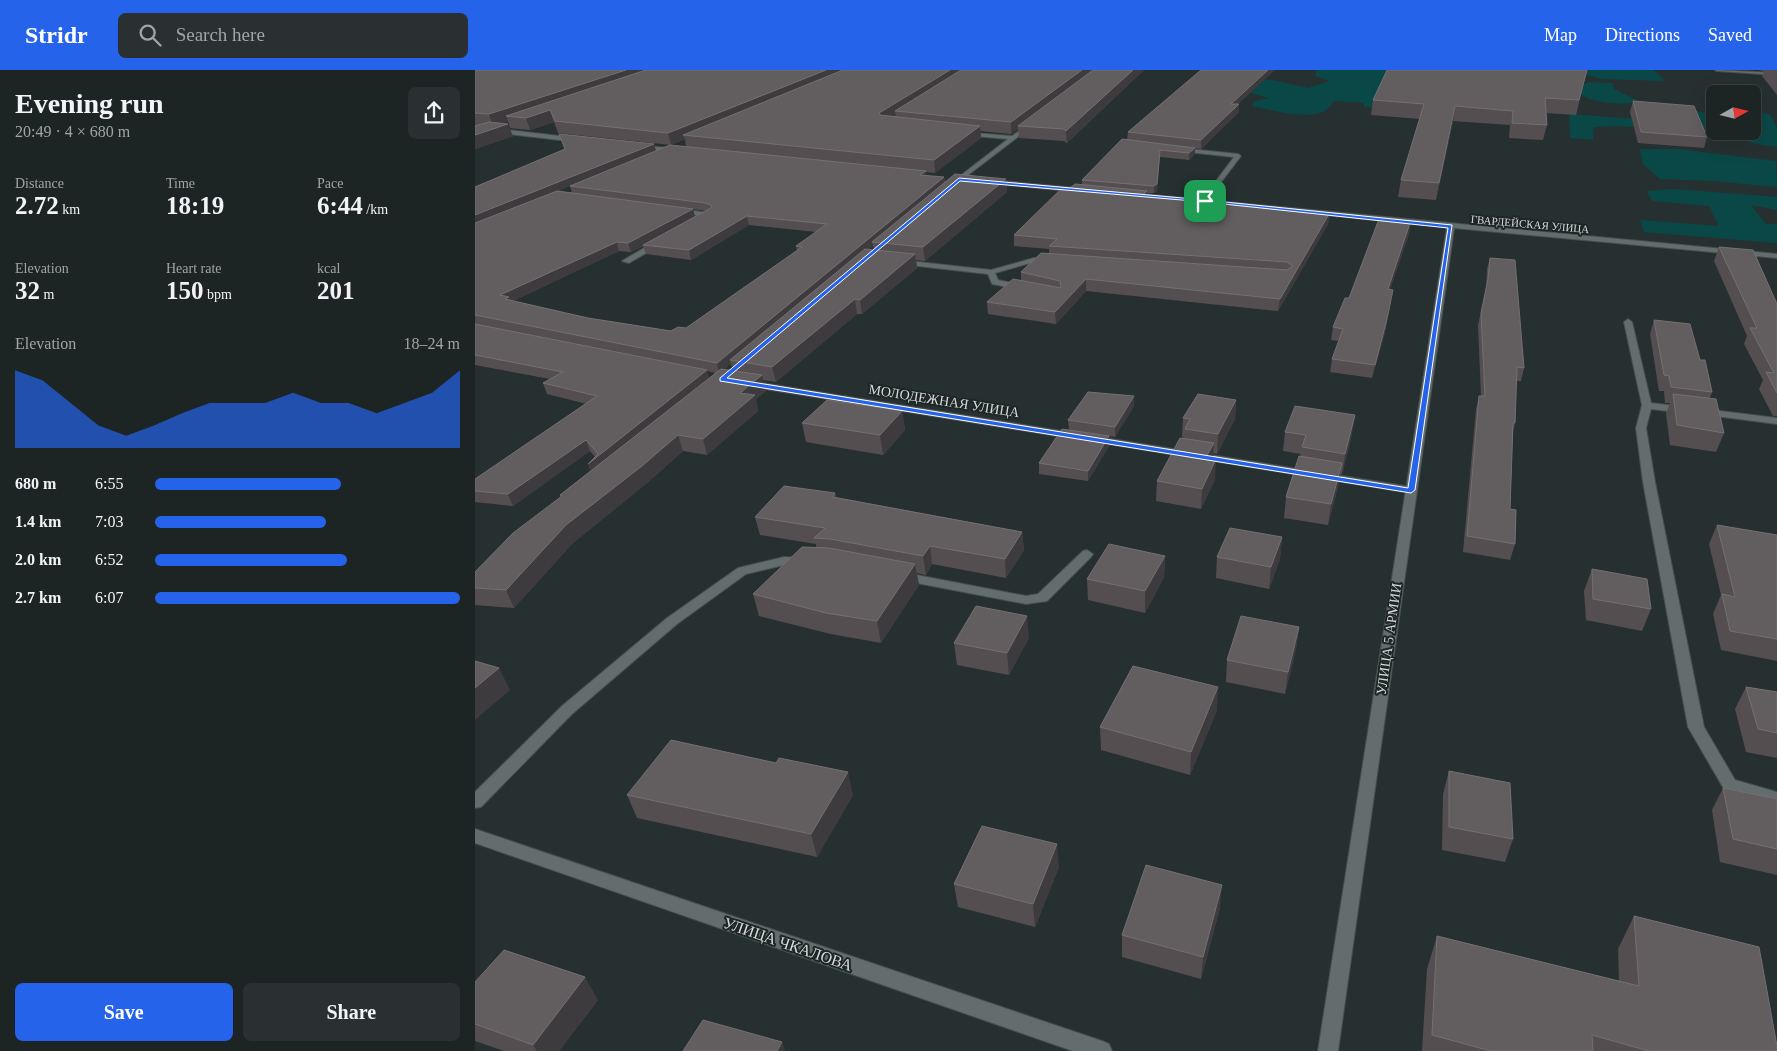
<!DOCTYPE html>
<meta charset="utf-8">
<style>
:root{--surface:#1d2424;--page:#2a3031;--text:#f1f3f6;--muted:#a0a4a6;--line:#3b4141;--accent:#2563eb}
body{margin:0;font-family:Georgia,serif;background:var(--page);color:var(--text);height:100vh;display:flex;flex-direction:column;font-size:19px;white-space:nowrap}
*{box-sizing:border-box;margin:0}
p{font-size:16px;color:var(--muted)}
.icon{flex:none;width:28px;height:28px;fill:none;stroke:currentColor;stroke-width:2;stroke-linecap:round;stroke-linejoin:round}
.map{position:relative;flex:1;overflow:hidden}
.drawer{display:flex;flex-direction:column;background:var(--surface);width:475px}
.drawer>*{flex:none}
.needle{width:32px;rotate:82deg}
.buttons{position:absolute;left:1231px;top:15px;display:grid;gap:10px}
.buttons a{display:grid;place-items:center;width:55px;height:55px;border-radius:8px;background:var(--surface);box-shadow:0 5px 20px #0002,0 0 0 1px var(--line);font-size:25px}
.pin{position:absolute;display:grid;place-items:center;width:42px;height:42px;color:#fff;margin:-21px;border-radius:10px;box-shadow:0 2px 8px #0006}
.round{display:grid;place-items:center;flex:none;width:52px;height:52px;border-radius:8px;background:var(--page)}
.head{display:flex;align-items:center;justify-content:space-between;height:85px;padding:0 15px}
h1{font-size:28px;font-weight:700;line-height:38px}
.figures{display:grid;grid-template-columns:repeat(3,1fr);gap:8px;height:85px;padding:5px 15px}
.figures div{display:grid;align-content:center}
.figures b{font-size:25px;font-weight:700}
.figures small{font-size:14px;font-weight:400}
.figures p{font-size:14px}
.chart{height:140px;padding:10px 15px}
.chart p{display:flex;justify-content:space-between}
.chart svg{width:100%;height:90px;margin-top:5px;fill:var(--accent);opacity:.7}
.button{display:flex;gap:10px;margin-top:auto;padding:10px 15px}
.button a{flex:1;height:58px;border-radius:8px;background:var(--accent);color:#fff;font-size:20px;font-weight:700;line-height:58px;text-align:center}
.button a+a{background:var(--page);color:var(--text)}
ul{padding:0 15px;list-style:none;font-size:16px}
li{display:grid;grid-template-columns:80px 60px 1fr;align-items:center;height:38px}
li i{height:12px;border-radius:6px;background:var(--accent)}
header{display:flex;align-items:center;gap:30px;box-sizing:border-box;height:70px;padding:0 25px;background:var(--accent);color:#fff}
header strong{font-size:24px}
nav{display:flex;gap:28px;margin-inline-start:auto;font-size:18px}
.search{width:350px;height:45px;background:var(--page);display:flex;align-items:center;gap:12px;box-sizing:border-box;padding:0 18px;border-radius:8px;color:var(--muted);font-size:19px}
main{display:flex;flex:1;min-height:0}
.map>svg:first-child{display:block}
.green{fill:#0a4847}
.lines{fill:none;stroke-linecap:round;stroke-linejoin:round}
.lane-casing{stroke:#474e4e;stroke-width:2}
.street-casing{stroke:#474e4e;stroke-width:2}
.secondary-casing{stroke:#474e4e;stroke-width:2}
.lane{fill:#636d6d;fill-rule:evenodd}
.street{fill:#636d6d;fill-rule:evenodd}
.secondary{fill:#636d6d;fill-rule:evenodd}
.wall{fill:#554e50;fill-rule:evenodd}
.shaded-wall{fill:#3d3b3d}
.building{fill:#625d5f;stroke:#747072}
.route{fill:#2563eb;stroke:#fff;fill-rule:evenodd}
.labels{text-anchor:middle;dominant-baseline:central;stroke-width:4;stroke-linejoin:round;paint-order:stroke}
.far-street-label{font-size:11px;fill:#d4dad9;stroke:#1e2626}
.street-label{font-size:14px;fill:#d4dad9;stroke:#1e2626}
.near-street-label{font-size:16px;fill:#d4dad9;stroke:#1e2626}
</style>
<header>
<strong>Stridr</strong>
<div class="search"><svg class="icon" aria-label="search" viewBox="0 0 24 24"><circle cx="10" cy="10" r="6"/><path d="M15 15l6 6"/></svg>Search here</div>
<nav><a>Map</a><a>Directions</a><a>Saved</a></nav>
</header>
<main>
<section class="drawer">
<div class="head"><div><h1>Evening run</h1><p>20:49 · 4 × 680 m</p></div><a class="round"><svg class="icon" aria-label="share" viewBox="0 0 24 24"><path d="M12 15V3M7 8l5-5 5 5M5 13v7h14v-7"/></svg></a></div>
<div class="figures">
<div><p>Distance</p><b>2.72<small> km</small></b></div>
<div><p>Time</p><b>18:19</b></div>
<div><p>Pace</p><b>6:44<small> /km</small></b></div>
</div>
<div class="figures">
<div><p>Elevation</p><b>32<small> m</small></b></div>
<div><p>Heart rate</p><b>150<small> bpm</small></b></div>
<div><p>kcal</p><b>201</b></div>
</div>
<div class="chart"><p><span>Elevation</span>18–24 m</p>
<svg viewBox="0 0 160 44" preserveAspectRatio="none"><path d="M0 44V6L10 11L20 22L30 33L40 38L50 33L60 27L70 22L80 22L90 22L100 17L110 22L120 22L130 27L140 22L150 17L160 6V44z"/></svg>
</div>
<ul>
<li><b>680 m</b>6:55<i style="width:61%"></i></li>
<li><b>1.4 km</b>7:03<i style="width:56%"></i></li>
<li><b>2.0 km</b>6:52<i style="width:63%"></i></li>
<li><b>2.7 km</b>6:07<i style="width:100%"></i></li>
</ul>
<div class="button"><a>Save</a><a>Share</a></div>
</section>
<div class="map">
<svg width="1302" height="981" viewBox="0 0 1302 981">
<rect width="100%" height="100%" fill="#273030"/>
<path class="green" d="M842 0H916L1036 48 889 37V33L859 31C857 33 854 38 851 40 833 51 797 40 777 36L780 31 794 28 776 23 782 13 771 8 798 10 833 18 855 11 840 6Z
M1093 0H1179L1190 11 1127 9Z
M1114 12 1137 13 1139 19 1165 32C1146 35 1112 35 1100 18Z
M1237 39 1240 40V61H1278V42L1295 44 1302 58V77L1281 74 1244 63 1142 56 1119 57 1118 70 1095 68 1094 44 1202 52V40L1238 43Z
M1165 79H1203L1301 91 1302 117 1237 111 1185 109 1168 94Z
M1199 119 1302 127V140L1276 135 1291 154H1302V173L1169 162 1165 150 1244 156 1234 136 1177 131 1172 121Z"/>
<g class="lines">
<g class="lane-casing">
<path id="lane" d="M202 138 233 143 237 145 225 151 221 149 226 146 200 141V139Z
M181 171 188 173 154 193 147 191Z
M559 188 573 189 577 191 573 193 559 192 520 203 523 210 551 216 552 218 548 220 517 214 513 204 425 194 421 192 425 190 516 200Z
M1153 249 1157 252 1176 333 1209 337 1214 340 1209 343 1176 339 1171 358 1180 412 1229 657 1260 710 1302 722V734L1249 719 1213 657 1168 412 1161 358 1167 335 1149 252Z
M1229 339 1302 348V354L1225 344 1224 342Z
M612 480 618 484 616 487 572 531 551 534 426 510 420 506 426 502 551 526 563 524 608 481Z
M309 487 327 488 333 492 327 496 309 495 271 504 202 554 97 644 6 737 0 738V722L87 636 192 548 263 498Z"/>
</g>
<g class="street-casing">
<path id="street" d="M1240 0 1302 3V5L1242 1Z
M555 53 557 56 480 115H476V113L533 69 488 65 486 62 537 66Z
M705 78 763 84 766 86 731 132 729 133 726 131 759 87 703 81Z
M275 311 936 417 942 420 936 423 272 316V312Z"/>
</g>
<g class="secondary-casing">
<path id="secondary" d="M0 56 102 68 105 70 102 72 0 60Z
M162 75 204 79 207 81 204 83 164 78Z
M515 110 602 118 605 120 602 122 513 113 512 112Z
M657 123 1302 184V188L979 158 863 981H843L972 157 655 126 654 125Z
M0 759 627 971 634 974 637 981H598L0 773Z"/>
</g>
<use href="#lane" class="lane"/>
<use href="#street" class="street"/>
<use href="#secondary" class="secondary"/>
</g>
<path class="wall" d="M0 0H669L592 73 589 71 544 68 543 59 536 64 505 61 506 68 460 103 451 102V106L469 107 470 112 531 109 532 122 450 191 441 190 442 198 387 244H382L301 312 288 310 291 321 281 329 283 341 232 385 208 381 172 413 98 473 39 538 0 535V502L86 427 85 425 116 401 113 394 120 387 115 381 38 436 0 432V409L112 334 72 324 68 313 75 309 0 295V117L90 79 84 64 179 74 181 81 211 77 210 69 196 75 83 63 79 52 55 60 35 58 33 51 26 53 38 66 0 79V56L3 55H0ZM95 116 97 123 83 121ZM218 139 231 141 220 147ZM274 155 341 162 321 176 322 181 211 258 196 261 113 248 38 231 144 181 156 182 168 176 171 184 216 190ZM398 176 399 180H393ZM256 294 258 301 250 299ZM232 301 240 303 234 308Z
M1112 0 1101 45 1071 43 1072 55 1068 70 1034 68 1035 55 978 51 961 130 923 127 926 110 945 49 896 45 898 30Z
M1283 0H1302V25L1287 6 1289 1Z
M1158 31 1232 67 1229 78 1163 73 1155 42Z
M763 34 764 42 726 79 720 78V84L714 90 685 87 682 121 679 123H672V126L854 144 853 154 803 241 611 221 581 254 513 244 512 232 546 211V202L574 184V179L539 176V165L595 118 607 115V110L652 70 653 62Z
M935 153 934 164 915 219 916 232 909 266 897 308 855 302 857 289 864 271 856 270 858 257 874 228Z
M1244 177 1302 234V346H1298L1284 319 1288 310 1269 274 1272 266 1239 191Z
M1015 188 1049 298 1046 311H1041L1040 353 1038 362 1035 439 1040 474 1035 490 988 482 1001 339 1004 326H1006L1003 255 1011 221 1012 199Z
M1179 250 1225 290 1237 322 1235 328 1249 363 1241 382 1195 375 1191 343 1195 333H1190L1189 321H1184L1175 264Z
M761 330 760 349 742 384 738 383V388L740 409 726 439 681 431 682 411 709 368 707 367 708 348Z
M659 336 640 367 634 366V376L613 411 564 404V393L594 360 593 350Z
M427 341 430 360 408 385 331 372 327 353Z
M810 362 877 364 867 404H866L864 413 853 455 809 448 811 427 826 384 808 381Z
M360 423 361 427 547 462 549 480 531 508 457 494 451 505 442 503 444 515 406 573 356 564 284 546 278 524 341 477V474L285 465 280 447Z
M1242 455 1302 465V591L1246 580 1238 544 1246 525 1234 474Z
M807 467 805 489 794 519 741 508 742 487Z
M690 486 689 507 670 543 613 530 612 509Z
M1117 499 1176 539 1167 561 1111 550 1109 521Z
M824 557 821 579 810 624 751 612 752 590Z
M554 568 534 605 482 595 479 573Z
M1271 617 1302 622V688L1271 682 1260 639Z
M742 640 715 705 626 680 625 657Z
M974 701 1038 769 1030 792 967 780 968 724Z
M1248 718 1302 729V805L1245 792 1237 740Z
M152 725H378L342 787 162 748Z
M584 797 560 857 483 837 479 814Z
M745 838 726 909 647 887V865Z
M1159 846 1302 981H947L952 899 962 866 1144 911 1143 879Z
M0 912 123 930 84 981H29L0 971Z"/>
<path class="shaded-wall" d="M151 0H185L31 46 33 51 18 56 14 44Z
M351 0H378L208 65 210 69 196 75 193 63Z
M475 0H492L420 41 421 45 405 55 404 43Z
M607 0H621L543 56V59L536 64V52Z
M658 0H669L592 73 591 61Z
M793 0H800L756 41V34Z
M764 34V42L726 79V70Z
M980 36 978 51 961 130 964 113Z
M75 40 79 52 55 60 51 48Z
M33 54 38 66 0 79V65Z
M505 56 506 68 460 103 459 90Z
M179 74 181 81 0 155V145Z
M720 78V84L714 90V83Z
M685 80 682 121 679 123V116Z
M451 101 452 109 445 105Z
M469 107 470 116 397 172 398 176 260 291 255 290 256 294 244 304 242 293Z
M531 109 532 122 450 191 448 177Z
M672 121V131L667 126Z
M218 139 220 147 156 182 153 173Z
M854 144 853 154 803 241 805 229Z
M272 146 274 155 216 190 214 180Z
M935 153 934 164 911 231 913 219Z
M142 172 144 181 36 232 25 225Z
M440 184 442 198 387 244 385 230Z
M611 209V221L581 254 580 242Z
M380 229 382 244 301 312 297 297Z
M916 232 909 266 897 308 900 295Z
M232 300 235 311 117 406 113 394Z
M287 305 291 321 281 329 283 341 232 385 228 369 265 323Z
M659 326V336L640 367V357Z
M761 330 760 349 742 384 743 364Z
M427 341 430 360 408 385 405 365Z
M880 345 877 364 867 404 870 384Z
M203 365 208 381 172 413 98 473 39 538 31 520 91 455Z
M634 366V376L613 411V401Z
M111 370 115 381 38 436 33 424Z
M739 373 738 393 731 387Z
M741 389 740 409 726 439 727 419Z
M867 393 864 413 853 455 856 434Z
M547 462 549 480 531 508 530 489Z
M807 467 805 489 794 519 796 497Z
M455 476 457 494 451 505 448 486Z
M690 486 689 507 670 543V521Z
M440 494 444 515 406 573 402 551Z
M552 546 554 568 534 605 532 583Z
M824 557 821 579 810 624 813 602Z
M24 598 35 620 0 650V618Z
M743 617 742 640 715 705 716 682Z
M373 702 378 725 342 787 336 764Z
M582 774 584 797 560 857 558 834Z
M747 815 745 838 726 909 728 887Z
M110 907 123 930 84 981H62L58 975Z
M307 972 310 981H302Z"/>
<path class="building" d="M0 0H151L14 44 0 43Z
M171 0H351L193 63 80 51 75 40 51 48 31 46Z
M368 0H475L404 43 405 45 505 56 459 90 208 65Z
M486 0H607L536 52 420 41Z
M618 0H658L591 61 589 59 543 56Z
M726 0H793L756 34H764L726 70 653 62Z
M912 0H1112L1104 30 1070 28 1072 55 1037 53 1038 41 980 36 964 113 926 110 949 34 898 30Z
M1158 31 1219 36 1232 67 1166 62Z
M14 52 33 54 0 65V56Z
M84 64 179 74 0 145V117L90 79Z
M647 69 720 78 714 83 685 80 682 114 679 116 607 110Z
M195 75 451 101 445 105 469 107 242 293 0 245V153L82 121 218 139 153 173 142 172 25 225 34 227 30 229 113 248 196 261 203 257 211 258 327 177 321 176 352 154 272 146 214 180 168 175 236 138 237 136 231 133 95 116Z
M480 104 531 109 448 177 397 172Z
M600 114 672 121 667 126 854 144 805 229 611 209 580 242 512 232 538 209 586 218 585 211 546 202 566 183 812 200 818 196 812 192 574 176 582 169 539 165 587 118H595Z
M904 149 935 153 913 219 918 220 911 253 900 295 857 289 868 259 858 257 870 228H874Z
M1244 177 1278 180 1302 234V323L1291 302 1299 303 1275 258H1282Z
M390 179 440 184 385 230 380 229 297 297 255 290Z
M1015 188 1040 190 1049 298 1042 297 1040 353H1038L1035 439 1041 440 1040 474 992 466 1004 326H1010L1006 243 1013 209Z
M1179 250 1215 254 1225 290H1230L1237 322 1196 317 1194 306 1189 305Z
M0 254 232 300 113 394 123 384 111 370 33 424 0 421V409L122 326 68 313 88 302 0 285Z
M246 299 287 305 265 323 280 325 228 369 203 365 167 396 91 455 31 520 0 518V502L38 463 87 426 85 425Z
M613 322 659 326 640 357 593 350Z
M723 324 761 330 743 364 710 359 715 349 708 348Z
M1198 324 1241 329 1249 363 1202 355Z
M352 330 427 341 405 365 327 353Z
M820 336 880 345 870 384 827 377 831 365 810 362Z
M587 359 634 366 613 401 564 393Z
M705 368 739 373 731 387 741 389 727 419 682 411Z
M824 386 867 393 856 434 811 427Z
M309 416 360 423 357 427 547 462 530 489 455 476 448 486 355 469 339 468 350 458 280 447Z
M1242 455 1302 465V569L1255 561 1247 524 1260 527Z
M755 458 807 467 796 497 742 487Z
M634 474 690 486 670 521 612 509Z
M327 477 354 478 440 494 402 551 351 543 278 524Z
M1117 499 1172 509 1176 539 1118 529Z
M501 536 552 546 532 583 479 573Z
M766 546 824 557 813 602 752 590Z
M0 591 24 598 0 618Z
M658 596 743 617 716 682 625 657Z
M1271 617 1302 622V663L1283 659Z
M196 670 301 693 304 688 373 702 336 764 152 725Z
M974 701 1035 713 1038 769 974 757Z
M1248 718 1302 729V779L1258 769Z
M507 756 582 774 558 834 479 814Z
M671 795 747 815 728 887 647 865Z
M1159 846 1284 877 1302 976V981H1174L1117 965 1118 981H1016L957 965 962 866 1164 916Z
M29 880 110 907 58 975 0 954V912Z
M228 950 307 972 302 981H208Z"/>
<path class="route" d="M484 108 730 130 977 155 940 420 936 423 245 311V308ZM485 111 730 132 973 158 933 418 252 308Z"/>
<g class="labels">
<g class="far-street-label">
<text transform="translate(1055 154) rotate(5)">ГВАРДЕЙСКАЯ УЛИЦА</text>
</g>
<g class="street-label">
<text transform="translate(469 331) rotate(9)">МОЛОДЕЖНАЯ УЛИЦА</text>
<text transform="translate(914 569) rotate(-82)">УЛИЦА 5 АРМИИ</text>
</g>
<g class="near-street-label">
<text transform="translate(313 874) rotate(19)">УЛИЦА ЧКАЛОВА</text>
</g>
</g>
</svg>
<div class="buttons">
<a><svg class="needle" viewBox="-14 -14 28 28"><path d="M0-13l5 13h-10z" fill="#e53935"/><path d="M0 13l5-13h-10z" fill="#a0a4a6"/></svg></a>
</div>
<div class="pin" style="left:730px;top:131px;background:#1e9e55"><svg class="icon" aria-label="arrive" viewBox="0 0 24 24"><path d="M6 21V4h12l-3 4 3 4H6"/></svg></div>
</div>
</main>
